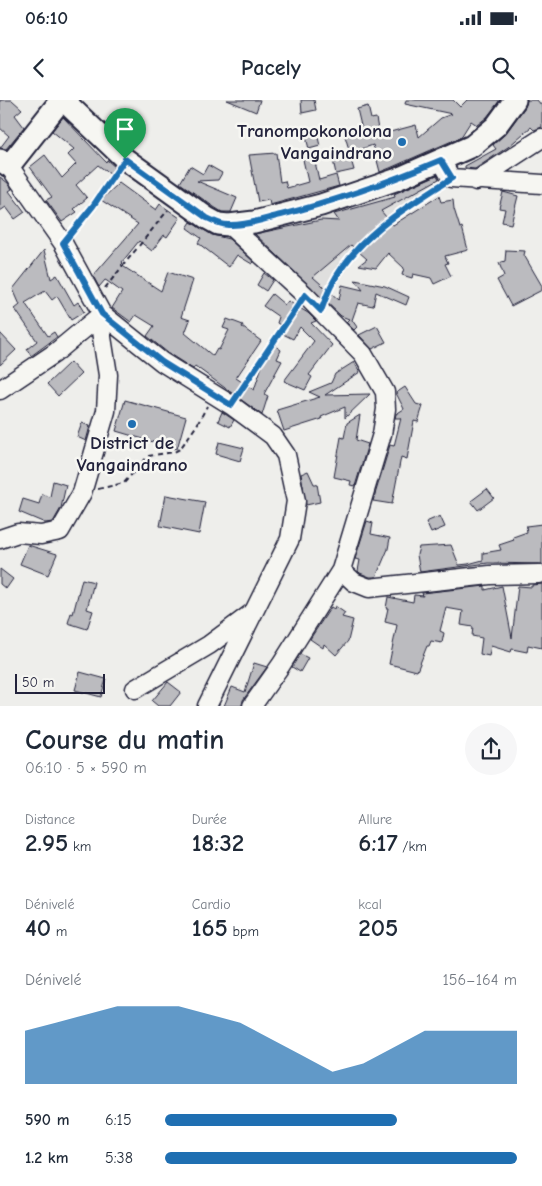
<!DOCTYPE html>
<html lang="fr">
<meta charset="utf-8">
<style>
:root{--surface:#fff;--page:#f6f6f7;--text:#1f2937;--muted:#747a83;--accent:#1f6fb2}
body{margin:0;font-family:"Comic Neue",sans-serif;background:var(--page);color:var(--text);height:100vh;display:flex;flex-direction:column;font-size:19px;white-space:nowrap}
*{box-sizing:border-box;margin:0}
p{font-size:16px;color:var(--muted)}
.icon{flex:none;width:28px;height:28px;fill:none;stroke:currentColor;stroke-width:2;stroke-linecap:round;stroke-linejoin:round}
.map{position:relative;height:606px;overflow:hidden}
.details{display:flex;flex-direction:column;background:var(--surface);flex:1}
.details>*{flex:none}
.scale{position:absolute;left:15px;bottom:12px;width:90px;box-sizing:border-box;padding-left:5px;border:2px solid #22223b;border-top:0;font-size:14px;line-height:18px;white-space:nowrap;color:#22223b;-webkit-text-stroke:4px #f6f6f2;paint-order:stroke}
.pin{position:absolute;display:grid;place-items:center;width:42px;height:42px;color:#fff;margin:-51px -21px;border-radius:50% 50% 50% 0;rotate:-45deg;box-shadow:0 0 5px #0007}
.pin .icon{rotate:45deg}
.round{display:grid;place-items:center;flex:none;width:52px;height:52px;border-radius:26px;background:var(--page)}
.summary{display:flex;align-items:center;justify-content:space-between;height:85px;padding:0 25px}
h1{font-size:28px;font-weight:700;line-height:38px}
.figures{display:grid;grid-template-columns:repeat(3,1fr);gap:8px;height:85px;padding:5px 25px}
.figures div{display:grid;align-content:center}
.figures b{font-size:25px;font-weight:700}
.figures small{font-size:14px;font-weight:400}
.figures p{font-size:14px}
.chart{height:140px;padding:10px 25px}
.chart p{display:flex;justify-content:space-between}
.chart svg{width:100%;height:90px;margin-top:5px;fill:var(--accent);opacity:.7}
ul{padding:0 25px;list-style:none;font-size:16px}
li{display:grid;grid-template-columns:80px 60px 1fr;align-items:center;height:38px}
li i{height:12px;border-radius:6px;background:var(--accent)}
.status{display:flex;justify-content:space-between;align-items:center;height:35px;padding:0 25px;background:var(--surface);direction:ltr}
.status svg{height:14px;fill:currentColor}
header{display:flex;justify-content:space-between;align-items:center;height:65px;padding:0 25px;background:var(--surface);font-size:22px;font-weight:700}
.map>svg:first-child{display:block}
.built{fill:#dfdfde}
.building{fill:#bbbbbf;stroke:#22223b}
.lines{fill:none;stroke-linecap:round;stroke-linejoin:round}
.minor-casing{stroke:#22223b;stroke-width:21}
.major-casing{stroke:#22223b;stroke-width:25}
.path{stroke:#22223b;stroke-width:2;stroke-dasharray:5 4;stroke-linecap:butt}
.minor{stroke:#f6f6f2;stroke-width:18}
.major{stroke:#f6f6f2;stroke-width:21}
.route-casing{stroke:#fff;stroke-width:10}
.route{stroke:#1f6fb2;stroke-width:6}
.poi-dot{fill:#1f6fb2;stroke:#f6f6f2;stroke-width:2}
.labels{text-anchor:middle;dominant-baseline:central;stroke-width:5;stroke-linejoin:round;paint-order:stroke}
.poi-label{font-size:19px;font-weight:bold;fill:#22223b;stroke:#f6f6f2;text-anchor:end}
</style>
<div class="status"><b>06:10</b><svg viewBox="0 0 49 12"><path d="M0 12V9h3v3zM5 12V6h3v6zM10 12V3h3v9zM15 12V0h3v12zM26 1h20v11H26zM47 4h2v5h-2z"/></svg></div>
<header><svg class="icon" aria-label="back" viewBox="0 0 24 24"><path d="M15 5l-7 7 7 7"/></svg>Pacely<svg class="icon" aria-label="search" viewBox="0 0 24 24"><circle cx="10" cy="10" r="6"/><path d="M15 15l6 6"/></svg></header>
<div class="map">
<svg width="542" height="606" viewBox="0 0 542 606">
<rect width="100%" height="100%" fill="#eeeeeb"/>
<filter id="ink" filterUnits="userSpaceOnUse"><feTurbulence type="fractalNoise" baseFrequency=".02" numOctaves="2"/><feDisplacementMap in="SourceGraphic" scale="10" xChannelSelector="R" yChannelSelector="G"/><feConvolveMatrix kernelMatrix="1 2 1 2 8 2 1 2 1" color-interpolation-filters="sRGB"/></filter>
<g filter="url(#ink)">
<path class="built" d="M437 64 445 78 398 107 350 155 330 184 319 208 239 131Z"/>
<path class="building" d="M0 0H12L22 9 15 15 24 27 6 49 0 48 9 36 0 28Z
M227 0H260L256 12Z
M301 0H314L316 10 302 13Z
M406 0H453L460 7 467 0H500L487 17 477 25 471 21 461 37 390 68 380 72 373 45 350 53 345 36 362 30 357 9 368 6 371 19 376 18 379 35 416 25 419 37 441 18 452 14 405 4Z
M527 0H537L542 6V27L534 30 531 27 508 47 475 69 465 68V66L496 49 493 45 506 33 525 7Z
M63 17 106 62 107 60 115 67 113 70 117 74 114 77 98 65 76 85 87 98 74 109 77 112 62 122 46 100 52 97 30 67 45 55 62 78 76 64 68 55 74 49 52 31Z
M317 33 320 46 309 49 306 37Z
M276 53 280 82 285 81 287 88 308 82 302 55 313 53 319 80 336 75 339 86 270 105 269 100 258 102 249 55Z
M350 56 354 70 336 74 333 60Z
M208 65 222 73 218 80 197 81 237 98 231 112H222L214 107 180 83 190 66 203 74Z
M437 75 439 79 381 111 393 125 439 96 441 102 453 100 454 109 460 128 462 127 468 150 445 156 448 163 445 164 451 176 434 184 431 178 413 174 412 178 402 175 404 168 388 153 376 168 359 165 367 159 351 145 313 177 339 200 342 185 363 190 355 180 385 186 409 197 406 205 376 192 373 206 358 203 352 220 357 227 354 230 346 222 349 219 341 216 255 134 321 120 339 121 334 114 395 97 394 94Z
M0 77 8 83 12 89 9 91 25 112 15 119 6 107 0 111Z
M119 83 156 110 160 104 180 118 167 137 164 135 152 151 139 141 122 162 123 163 121 165 161 191 168 172 193 180 181 217 190 220 185 233 213 256 217 249 219 250 229 230 223 228 227 219 243 225 242 227 261 241 236 278 254 290 270 242 281 250 277 259 282 261 264 294 268 296 262 315 195 266 193 269 168 253 147 236 154 226 136 215 131 222 112 208 122 192 107 181 105 180 99 187 93 176 138 124 101 100Z
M503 92 518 96 511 124 502 122 505 109 499 108Z
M191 122 212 135 229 139 254 162 252 164 237 155 229 167 198 143 201 138 187 128Z
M44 150 51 179 57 175 74 205 78 202 84 212 71 220 57 196 52 200 45 191 25 203 48 236 54 232 57 237 31 256 27 249 37 241 15 209 20 205 13 189Z
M506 150 525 151 524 155 542 186V190L511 206 497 180 504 176 499 163 505 161Z
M264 173 273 180 266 191 257 185Z
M272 194 285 205 288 201 308 213 316 221 311 223 332 245 309 275 312 277 305 290 284 281 314 241 300 227 293 239 281 233 283 227 277 223 279 217 263 206Z
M377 226 386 242 372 249 359 235Z
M0 233 16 250 0 265Z
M70 262 81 274 58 296 47 284Z
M354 262 360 272 325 295 370 294 345 318V307L321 317 322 319 284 331 277 310 320 297 309 292 331 283 335 274Z
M405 287 416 304 423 306 418 322 414 321 407 359 401 357 392 404 373 401 390 345 394 346 401 318H395L396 314 404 309 396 293Z
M125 300 186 317 177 349 116 331Z
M222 312 234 320 230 327 218 321Z
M360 315 356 340 368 344 355 386 350 385 351 381 334 377 341 337 344 338 347 323Z
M82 323 90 326 86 341 77 337Z
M219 342 244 348 240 361 216 354Z
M308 371 314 384H317L320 402 306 405 301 374Z
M53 381 66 385 61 408 53 422 45 423 19 412 23 399 39 404 42 394 50 397Z
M487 389 494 398 478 410 471 401Z
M166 395 205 402 199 434 160 426Z
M440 416 445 427 431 433 426 422Z
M367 421 373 423 371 434 390 438 388 449 376 477H370L360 473 358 471 360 460 355 459Z
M542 424V464L488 463 420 472 417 455 419 447 451 445 459 465 468 464 483 460V453L501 450 499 445 514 440 513 437 527 432 526 426Z
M28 445 57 454 48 475 20 464Z
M0 469 13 479 6 489 0 484Z
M82 479 94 482 87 509 93 511 87 529 68 523 71 513 73 514Z
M542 484V548L528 545 527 552 512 549 511 552 491 546 489 556 480 554 482 538 472 536 473 527 461 525 463 511 446 508 440 531 444 533 442 543 431 541 429 546H427L417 571 389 564 397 525 385 522 388 508H386L388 497 413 502 414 495 423 496 422 493 485 486V490L502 486 512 538 518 486 532 487V485Z
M335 506 345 513 342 517 353 520 348 541 336 555 324 544 323 548 310 539 331 507 334 509Z
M300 554 308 558 300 572 292 567Z
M254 563 267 567 243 600 242 606H224L232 587 245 592Z
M80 572 106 579 101 597 75 590Z
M168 582 181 592 170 606H158L152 601Z"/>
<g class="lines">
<g class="minor-casing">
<path id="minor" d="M441 60 451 78 542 84
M9 66 63 143 102 214 162 262 231 305 273 336 286 355 296 401 290 439 207 606
M476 81 542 38
M229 125 305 195 363 254 385 292 386 309 382 334 341 470 281 565 252 606
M0 290 55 253 102 214
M0 439 18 433 41 435 60 431 82 393 106 311 108 275 101 231 102 214
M341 470 354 482 369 488 490 475 539 474
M135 589 209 545 252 513"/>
</g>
<g class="major-casing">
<path id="major" d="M63 0 125 59 207 118 218 124 229 125 254 122 321 105 395 80 472 46 496 26 515 0
M0 60 9 66 61 0"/>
</g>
<path class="path" d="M72 132 115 73
M105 188 168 110
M327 195C346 146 395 114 438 86
M240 292 297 207
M98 389 124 383 148 356 174 352 180 349 197 325 207 306"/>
<use href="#minor" class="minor"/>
<use href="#major" class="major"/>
</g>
</g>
<g class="lines" filter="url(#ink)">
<g class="route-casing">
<path id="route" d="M125 59 207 118C214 121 220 125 228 125 246 126 264 119 281 115 336 101 389 82 441 60L452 78C406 107 356 137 331 186 327 194 324 203 321 211L305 195 231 305 162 262 102 214 63 143 93 106Z"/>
</g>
<use href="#route" class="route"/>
</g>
<g class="poi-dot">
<circle cx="402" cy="42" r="5"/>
<circle cx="132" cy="324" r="5"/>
</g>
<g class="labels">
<g class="poi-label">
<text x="392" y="31">Tranompokonolona<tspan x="392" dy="22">Vangaindrano</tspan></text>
<text x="132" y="343" text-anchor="middle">District de<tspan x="132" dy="22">Vangaindrano</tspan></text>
</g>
</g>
</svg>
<div class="scale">50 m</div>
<div class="pin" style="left:125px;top:59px;background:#1e9e55"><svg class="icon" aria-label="arrive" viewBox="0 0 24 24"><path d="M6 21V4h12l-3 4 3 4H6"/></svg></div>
</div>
<section class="details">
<div class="summary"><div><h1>Course du matin</h1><p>06:10 · 5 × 590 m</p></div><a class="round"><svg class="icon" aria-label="share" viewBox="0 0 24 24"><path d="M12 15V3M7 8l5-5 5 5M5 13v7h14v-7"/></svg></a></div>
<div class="figures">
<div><p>Distance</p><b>2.95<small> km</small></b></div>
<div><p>Durée</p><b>18:32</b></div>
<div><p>Allure</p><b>6:17<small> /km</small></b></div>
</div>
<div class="figures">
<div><p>Dénivelé</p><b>40<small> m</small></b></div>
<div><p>Cardio</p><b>165<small> bpm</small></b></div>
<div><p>kcal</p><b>205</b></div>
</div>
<div class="chart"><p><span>Dénivelé</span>156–164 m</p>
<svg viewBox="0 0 160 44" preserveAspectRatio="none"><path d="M0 44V18L10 14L20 10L30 6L40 6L50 6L60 10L70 14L80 22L90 30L100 38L110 34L120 26L130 18L140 18L150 18L160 18V44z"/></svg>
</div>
<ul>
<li><b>590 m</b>6:15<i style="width:66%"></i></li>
<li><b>1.2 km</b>5:38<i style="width:100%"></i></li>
</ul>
</section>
